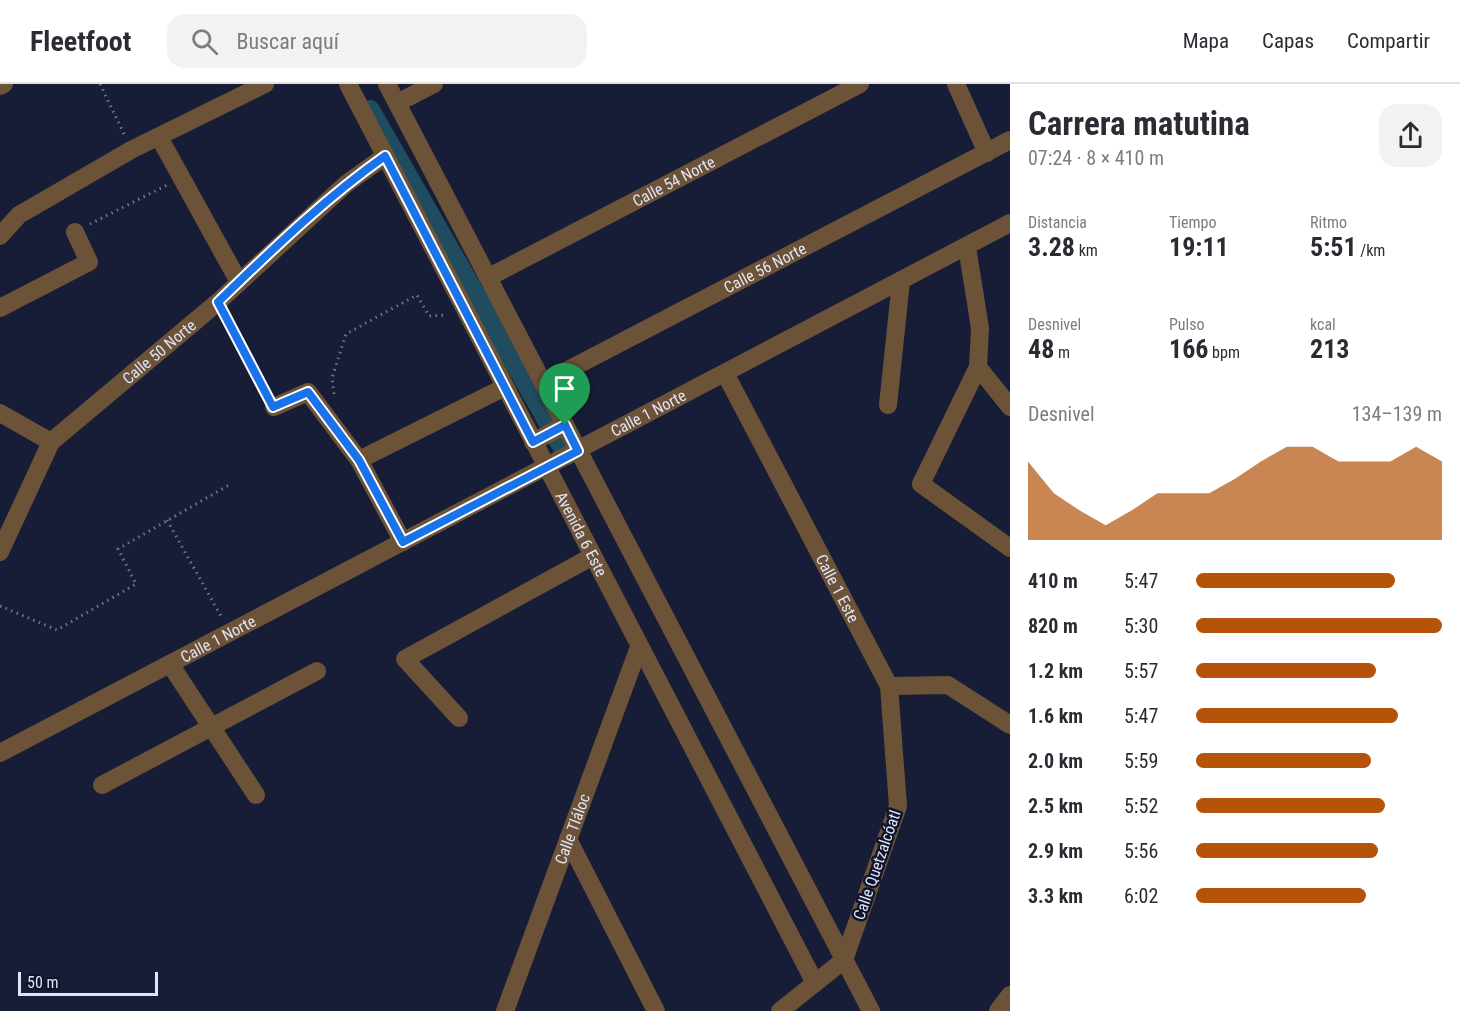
<!DOCTYPE html>
<html lang="es">
<meta charset="utf-8">
<style>
:root{--surface:#fff;--page:#f2f2f3;--text:#2b2b33;--muted:#7c7c81;--line:#e1e1e2;--accent:#b45309}
body{margin:0;font-family:"Roboto Condensed",sans-serif;background:var(--page);color:var(--text);height:100vh;display:flex;flex-direction:column;font-size:22px;white-space:nowrap}
*{box-sizing:border-box;margin:0}
p{font-size:20px;color:var(--muted)}
.icon{flex:none;width:33px;height:33px;fill:none;stroke:currentColor;stroke-width:2;stroke-linecap:round;stroke-linejoin:round}
.map{position:relative;flex:1;overflow:hidden}
.side{display:flex;flex-direction:column;background:var(--surface);width:450px}
.side>*{flex:none}
.scale{position:absolute;left:18px;bottom:15px;width:140px;box-sizing:border-box;padding-left:6px;border:3px solid #dfe5f6;border-top:0;font-size:16px;line-height:21px;white-space:nowrap;color:#dfe5f6;-webkit-text-stroke:4px #0e142c;paint-order:stroke}
.pin{position:absolute;display:grid;place-items:center;width:51px;height:51px;color:#fff;margin:-62px -26px;border-radius:50% 50% 50% 0;rotate:-45deg;box-shadow:0 0 6px #0007}
.pin .icon{rotate:45deg}
.round{display:grid;place-items:center;flex:none;width:63px;height:63px;border-radius:18px;background:var(--page)}
.summary{display:flex;align-items:center;justify-content:space-between;height:102px;padding:0 18px}
h1{font-size:33px;font-weight:700;line-height:45px}
.stats{display:grid;grid-template-columns:repeat(3,1fr);gap:9px;height:102px;padding:6px 18px}
.stats div{display:grid;align-content:center}
.stats b{font-size:26px;font-weight:700}
.stats small{font-size:16px;font-weight:400}
.stats p{font-size:16px}
.chart{height:168px;padding:12px 18px}
.chart p{display:flex;justify-content:space-between}
.chart svg{width:100%;height:108px;margin-top:6px;fill:var(--accent);opacity:.7}
ul{padding:0 18px;list-style:none;font-size:20px}
li{display:grid;grid-template-columns:96px 72px 1fr;align-items:center;height:45px}
li i{height:15px;border-radius:8px;background:var(--accent)}
header{display:flex;align-items:center;gap:36px;box-sizing:border-box;height:84px;padding:0 30px;background:var(--surface);border-bottom:2px solid var(--line)}
header strong{font-size:28px}
nav{display:flex;gap:33px;margin-inline-start:auto;font-size:21px}
.search{width:420px;height:54px;background:var(--page);display:flex;align-items:center;gap:15px;box-sizing:border-box;padding:0 21px;border-radius:18px;color:var(--muted);font-size:22px}
main{display:flex;flex:1;min-height:0}
.map>svg:first-child{display:block}
.lines{fill:none;stroke-linecap:round;stroke-linejoin:round}
.canal{stroke:#1f4c5f;stroke-width:20}
.path{stroke:#6f758b;stroke-width:3;stroke-dasharray:1.5 4.5;stroke-linecap:butt}
.minor{stroke:#6c5237;stroke-width:18}
.route-casing{stroke:#fff;stroke-width:12}
.route{stroke:#1a73e8;stroke-width:8}
.labels{text-anchor:middle;dominant-baseline:central;stroke-width:5;stroke-linejoin:round;paint-order:stroke}
.street-label{font-size:16px;fill:#dfe5f6;stroke:#0e142c}
</style>
<header>
<strong>Fleetfoot</strong>
<div class="search"><svg class="icon" aria-label="search" viewBox="0 0 24 24"><circle cx="10" cy="10" r="6"/><path d="M15 15l6 6"/></svg>Buscar aquí</div>
<nav><a>Mapa</a><a>Capas</a><a>Compartir</a></nav>
</header>
<main>
<div class="map">
<svg width="1010" height="927" viewBox="0 0 1010 927">
<rect width="100%" height="100%" fill="#171d37"/>
<g class="lines">
<path class="canal" d="M370 26 567 371"/>
<path class="path" d="M100 0 124 50
M90 140 167 101
M227 235 266 309
M334 310 332 294 346 250 417 211 429 232 447 231
M167 436 222 534
M0 522 57 546 136 500 118 465 229 401"/>
<g class="minor">
<path id="s1" d="M348 0 815 899"/>
<path d="M387 0 871 927"/>
<path d="M956 0 987 69"/>
<path d="M0 2 4 0"/>
<path d="M397 19 434 0"/>
<path d="M159 53 239 198"/>
<path d="M0 152 19 131 131 66 265 0"/>
<path d="M967 163 980 244 978 283 921 400 1010 464"/>
<path id="s2" d="M489 193 860 0"/>
<path d="M0 224 89 178 75 148"/>
<path d="M978 283 1010 323"/>
<path id="s3" d="M725 289 889 602 898 722 844 876 780 927"/>
<path id="s4" d="M543 299 1010 56"/>
<path d="M888 321 901 197"/>
<path d="M274 323 308 308 359 376 403 458"/>
<path d="M0 329 51 358"/>
<path d="M533 358 565 341"/>
<path d="M359 376 505 303"/>
<path id="s5" d="M0 468 51 358 218 218 346 100 385 72"/>
<path d="M170 580 256 711"/>
<path d="M889 602 948 601 1010 641"/>
<path d="M459 634 405 575 593 472"/>
<path id="s6" d="M0 669 1010 139"/>
<path d="M102 701 317 587"/>
<path d="M568 755 656 927"/>
<path id="s7" d="M505 927 639 563"/>
<path d="M998 927 1010 911"/>
</g>
</g>
<g class="lines">
<g class="route-casing">
<path id="route" d="M385 72 533 358 565 341 578 367 403 458 359 376 308 308 273 323 218 218C272 166 324 115 385 72Z"/>
</g>
<use href="#route" class="route"/>
</g>
<g class="labels">
<g class="street-label">
<text stroke="none"><textPath href="#s2" startOffset="208">Calle 54 Norte</textPath></text>
<text stroke="none"><textPath href="#s4" startOffset="250">Calle 56 Norte</textPath></text>
<text stroke="none"><textPath href="#s5" startOffset="262">Calle 50 Norte</textPath></text>
<text stroke="none"><textPath href="#s6" startOffset="732">Calle 1 Norte</textPath></text>
<text stroke="none"><textPath href="#s1" startOffset="507">Avenida 6 Este</textPath></text>
<text stroke="none"><textPath href="#s3" startOffset="243">Calle 1 Este</textPath></text>
<text stroke="none"><textPath href="#s6" startOffset="246">Calle 1 Norte</textPath></text>
<text stroke="none"><textPath href="#s7" startOffset="194">Calle Tláloc</textPath></text>
<text transform="translate(877 781) rotate(-71)">Calle Quetzalcóatl</text>
</g>
</g>
</svg>
<div class="scale">50 m</div>
<div class="pin" style="left:565px;top:341px;background:#1e9e55"><svg class="icon" aria-label="arrive" viewBox="0 0 24 24"><path d="M6 21V4h12l-3 4 3 4H6"/></svg></div>
</div>
<section class="side">
<div class="summary"><div><h1>Carrera matutina</h1><p>07:24 · 8 × 410 m</p></div><a class="round"><svg class="icon" aria-label="share" viewBox="0 0 24 24"><path d="M12 15V3M7 8l5-5 5 5M5 13v7h14v-7"/></svg></a></div>
<div class="stats">
<div><p>Distancia</p><b>3.28<small> km</small></b></div>
<div><p>Tiempo</p><b>19:11</b></div>
<div><p>Ritmo</p><b>5:51<small> /km</small></b></div>
</div>
<div class="stats">
<div><p>Desnivel</p><b>48<small> m</small></b></div>
<div><p>Pulso</p><b>166<small> bpm</small></b></div>
<div><p>kcal</p><b>213</b></div>
</div>
<div class="chart"><p><span>Desnivel</span>134–139 m</p>
<svg viewBox="0 0 160 44" preserveAspectRatio="none"><path d="M0 44V12L10 25L20 32L30 38L40 32L50 25L60 25L70 25L80 19L90 12L100 6L110 6L120 12L130 12L140 12L150 6L160 12V44z"/></svg>
</div>
<ul>
<li><b>410 m</b>5:47<i style="width:81%"></i></li>
<li><b>820 m</b>5:30<i style="width:100%"></i></li>
<li><b>1.2 km</b>5:57<i style="width:73%"></i></li>
<li><b>1.6 km</b>5:47<i style="width:82%"></i></li>
<li><b>2.0 km</b>5:59<i style="width:71%"></i></li>
<li><b>2.5 km</b>5:52<i style="width:77%"></i></li>
<li><b>2.9 km</b>5:56<i style="width:74%"></i></li>
<li><b>3.3 km</b>6:02<i style="width:69%"></i></li>
</ul>
</section>
</main>
